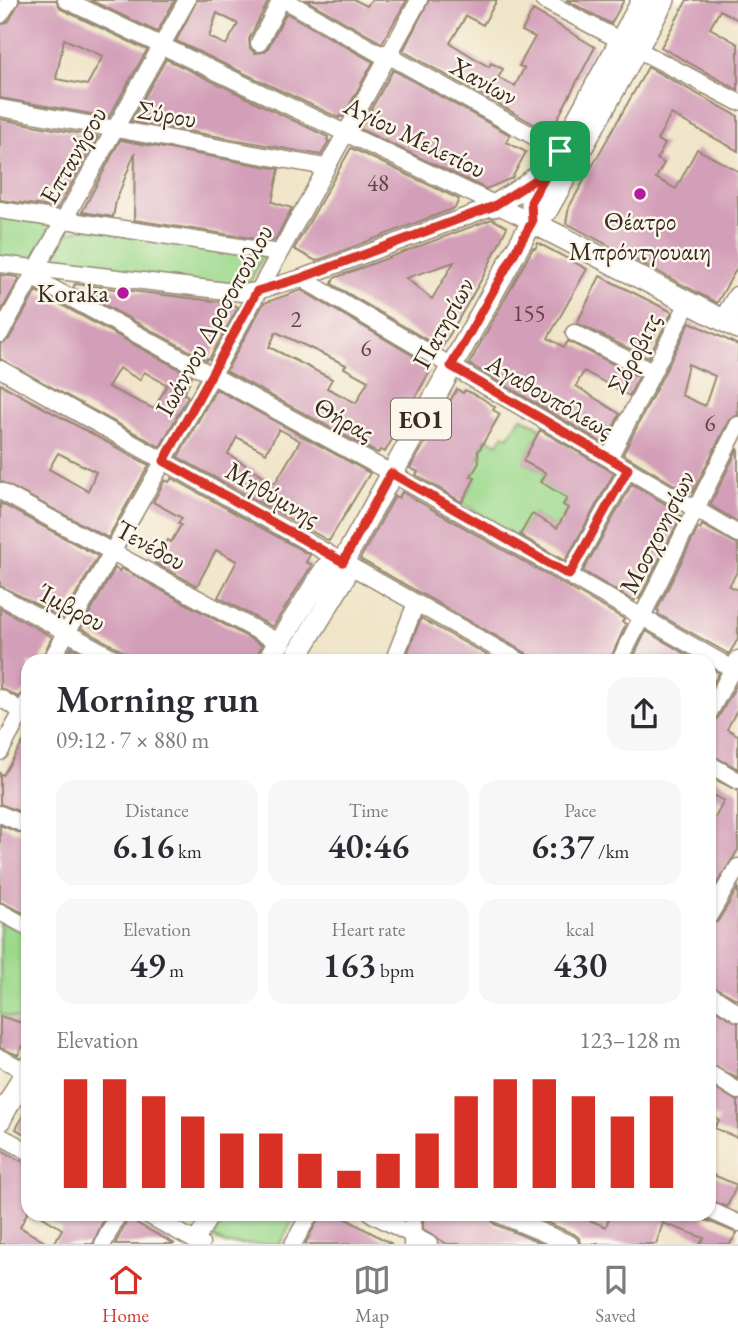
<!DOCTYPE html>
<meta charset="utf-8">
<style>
:root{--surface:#fff;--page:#f7f7f7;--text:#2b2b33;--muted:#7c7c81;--line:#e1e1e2;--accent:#d93025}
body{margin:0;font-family:"EB Garamond",serif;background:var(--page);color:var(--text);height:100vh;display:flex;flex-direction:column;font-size:26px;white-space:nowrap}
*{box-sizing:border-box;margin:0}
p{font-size:23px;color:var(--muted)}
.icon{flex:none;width:38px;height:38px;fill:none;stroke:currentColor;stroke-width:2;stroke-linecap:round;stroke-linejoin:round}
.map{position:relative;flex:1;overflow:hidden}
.drawer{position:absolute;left:21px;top:654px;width:695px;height:567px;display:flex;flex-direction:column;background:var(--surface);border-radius:21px;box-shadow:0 2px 5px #0004}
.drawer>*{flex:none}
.pin{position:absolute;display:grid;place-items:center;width:60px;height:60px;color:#fff;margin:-30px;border-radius:14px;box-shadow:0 4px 10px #0006}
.round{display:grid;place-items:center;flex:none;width:74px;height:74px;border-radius:21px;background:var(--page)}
.head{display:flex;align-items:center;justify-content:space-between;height:119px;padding:0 35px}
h1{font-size:38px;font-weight:600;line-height:52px}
.stats{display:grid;grid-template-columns:repeat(3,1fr);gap:10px;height:119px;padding:7px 35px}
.stats div{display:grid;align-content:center;border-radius:18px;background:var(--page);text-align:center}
.stats b{font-size:35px;font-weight:600}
.stats small{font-size:19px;font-weight:400}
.stats p{font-size:19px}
.chart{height:196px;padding:14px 35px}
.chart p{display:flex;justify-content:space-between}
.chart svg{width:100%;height:126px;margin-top:7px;stroke:var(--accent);stroke-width:6}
.dock{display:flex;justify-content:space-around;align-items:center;height:98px;border-top:2px solid var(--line);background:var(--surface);font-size:19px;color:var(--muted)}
.dock a{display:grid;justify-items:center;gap:4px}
.dock .selected{color:var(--accent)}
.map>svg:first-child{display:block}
.green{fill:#9dd98d;stroke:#6c8256;stroke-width:2}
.building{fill:#d39eb8;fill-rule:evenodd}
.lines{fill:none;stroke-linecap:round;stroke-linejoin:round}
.minor-casing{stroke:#968873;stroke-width:19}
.major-casing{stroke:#968873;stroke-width:24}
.minor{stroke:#fff;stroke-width:16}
.major{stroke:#fff;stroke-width:21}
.route-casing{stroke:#fff;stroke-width:14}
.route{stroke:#d93025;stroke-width:9}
.poi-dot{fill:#b5179e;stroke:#fbf7ec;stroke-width:2.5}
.labels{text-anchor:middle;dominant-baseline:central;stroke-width:5;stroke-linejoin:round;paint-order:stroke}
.number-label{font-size:23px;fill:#614744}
.shield{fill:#fbf7ec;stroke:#75685c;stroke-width:2}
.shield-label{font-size:24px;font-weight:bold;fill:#3b2a1e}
.street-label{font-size:26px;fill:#3b2a1e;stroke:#fbf7ec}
.poi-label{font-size:26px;fill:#3b2a1e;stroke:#fbf7ec}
</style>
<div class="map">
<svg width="738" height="1244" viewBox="0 0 738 1244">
<rect width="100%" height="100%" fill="#fbf7ec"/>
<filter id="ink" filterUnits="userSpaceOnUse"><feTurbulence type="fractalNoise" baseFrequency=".0143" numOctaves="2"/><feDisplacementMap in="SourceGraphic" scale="14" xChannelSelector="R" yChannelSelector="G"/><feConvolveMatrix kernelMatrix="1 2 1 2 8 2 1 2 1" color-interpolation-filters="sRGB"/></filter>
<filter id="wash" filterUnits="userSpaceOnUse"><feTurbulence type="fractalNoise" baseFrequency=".00686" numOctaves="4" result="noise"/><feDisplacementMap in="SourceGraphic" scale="28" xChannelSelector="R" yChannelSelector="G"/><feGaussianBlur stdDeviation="1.57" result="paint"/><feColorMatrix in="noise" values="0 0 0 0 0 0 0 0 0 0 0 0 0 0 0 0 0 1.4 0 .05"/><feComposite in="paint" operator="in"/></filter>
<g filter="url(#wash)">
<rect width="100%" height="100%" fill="#f0e5c8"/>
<path class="green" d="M0 216 53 223 32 264 0 259Z
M82 228 264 254 245 292 45 267 66 232H74Z
M521 417 541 428 524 461 546 473 541 482 567 497 563 505 568 508 559 530 532 514 519 538 462 503 475 478 471 476C479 462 479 451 487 438L498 444 504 434 509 437Z
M0 921 28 935V1022L0 1014Z
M226 1215V1214L296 1215 280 1244H226L213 1237Z"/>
<g id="blocks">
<path class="building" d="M20 0H56L61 9 147 50 109 117 0 98V25L9 21ZM64 39 103 56 87 85 56 79Z
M90 0H175L157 32Z
M197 0H269L249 39 250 48 255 53 264 52 268 48 286 13 373 62 343 117 340 116 339 118 176 41ZM217 13 238 24 226 45 209 37Z
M306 0H355L367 6 371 0H407L382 43Z
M429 0H497L483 25 466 16 450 43 489 67 491 63 503 69 498 78 515 86 524 68 519 66 535 37 522 31 533 10 595 47 550 133 403 51Z
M566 0H624L611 24Z
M687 0H738V20L720 10 710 28 738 44V90L661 47Z
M166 59 328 137 327 140 329 141 321 155 131 121Z
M648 67 738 116V151L671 114 657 140 665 144 657 159 664 163 656 178 676 189 697 149 738 171V266L717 303 566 223 569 207Z
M393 70 510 135 506 142 526 152 512 178 486 189 360 129Z
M0 119 98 137 58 208 0 200Z
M120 140 279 169 272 202 292 208 275 240 271 241 134 220 135 152 116 201 113 217 82 212Z
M351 148 459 199 455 208 316 261 294 249Z
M492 219 507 227 484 275 443 346 435 341 434 344 332 284 334 278ZM454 262 432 299 406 278Z
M538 243 587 269 548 338 564 347 568 341 639 377 629 396 584 371 576 386 620 414 605 444 469 364 533 248 535 249Z
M0 275 18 277 19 279 0 313Z
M600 276 672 312 648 358 577 323Z
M75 284 230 303 238 307 209 359 207 358 206 360 73 288Z
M301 290 424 362 422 366 430 371 385 452 380 450 378 453 373 451 226 371 264 303ZM276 332 346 365 344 368 368 381 356 403 327 388 332 379 269 347Z
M36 291 192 376 184 394 188 396 160 447 0 359V344L9 339ZM119 368 140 380 144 372 167 385 154 409 108 387Z
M690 322 738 345V415L729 420 693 492 690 490 688 493 623 454ZM688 364 715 376 705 406 681 395Z
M0 384 149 465 108 538 0 481ZM58 453 96 472 88 491 49 469Z
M216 389 370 473 329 541 178 457ZM279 429 300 441 275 483 228 454 237 437 266 453Z
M457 389 463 393 465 390 480 397 495 407 493 410 500 414 478 452 479 463 471 476 475 478 462 502 416 475 418 472 410 468Z
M540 430 614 473 565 561 520 535 532 514 557 528 568 508 563 505 567 498 541 482 546 473 523 461Z
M738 448V522L710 505Z
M172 478 310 555 306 562 312 565 273 627 218 597 237 561 216 550 197 586 155 563 168 540 171 542 181 525 178 523 182 518 153 502 165 480 169 482Z
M632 484 679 512 678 514 681 516 639 599 636 597 634 601 583 571Z
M402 492 624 619 622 622 626 624 609 662H531L526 653 360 559 395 496 399 498Z
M0 503 98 556 63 618 0 586Z
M702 525 738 544V570L729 586 738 590V639L729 654 658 614 659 611 657 610 698 528 700 529Z
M115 568 119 571 121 568 262 645 254 662H131L126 653 81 628Z
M0 608 52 637 40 662H28V688L18 697 0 688Z
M421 618 424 620 499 662H404Z
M646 631 699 662H631Z
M72 647 98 662H62Z
M709 667 719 673 709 691Z
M738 682V708L727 729 738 735V769L709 754V723L718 718Z
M28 734V815L0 804V773L3 775Z
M709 776 738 791V850L709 896V829L724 801 709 793Z
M0 825 28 836V915L0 902Z
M738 888V1000L709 984V926L718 921Z
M709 1006 738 1023V1079L709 1063Z
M0 1016 28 1025V1035L18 1055 0 1048Z
M709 1085 738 1101V1138L714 1128 719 1120 709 1113Z
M28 1106V1136L16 1129Z
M0 1149 28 1165V1211L20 1227 48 1244H0Z
M709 1173 737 1185 727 1207 709 1200Z
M38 1214H106L93 1244H54L62 1229Z
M321 1214H337L392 1244H305Z
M423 1214H488L494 1224 543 1244H447L423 1229Z
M527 1214H575L606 1227 610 1214H700L705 1220 737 1233 730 1244H700L704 1238 663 1223 656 1244H580L579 1238 574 1234Z
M128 1218 147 1229 175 1244H115Z"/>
</g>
</g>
<g filter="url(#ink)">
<use href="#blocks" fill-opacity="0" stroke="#968873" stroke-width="2"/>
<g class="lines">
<g class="minor-casing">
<path id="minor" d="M66 0 532 222
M285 0 387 58
M543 0 738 102
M0 15 10 0
M259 43 281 0
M384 53 560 151
M0 108 326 167
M0 210 279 253
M0 264 243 293 257 291 301 278 494 206
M32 277 391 473 738 672
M301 278 738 534
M574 333 652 372
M0 334 187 0
M0 369 521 662
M609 458 685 309
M0 491 280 643
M569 575 628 469
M0 596 121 662
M50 662 215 370 419 0
M393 662 416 603
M619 662 738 425
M0 698 28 715
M709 713 738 659
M0 752 28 701
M709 764 738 781
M0 814 28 826
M0 912 28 927
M709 916 738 867
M709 994 738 1013
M0 1058 26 1071
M709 1073 738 1091
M0 1136 28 1151
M709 1210 738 1223
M146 1214 201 1244
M372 1214 429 1244
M498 1214 570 1244
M196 1241 211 1214
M103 1244 118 1214
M293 1244 310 1214
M412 1244 413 1214"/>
</g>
<g class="major-casing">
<path id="major" d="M494 206 524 187 543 172
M532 222V202L643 0
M532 222 738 328
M724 321 738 297
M267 662 326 568 343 562
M293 662 344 578 343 562 532 222 547 210 664 0
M0 1120 28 1067"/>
</g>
<use href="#minor" class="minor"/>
<use href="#major" class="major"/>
</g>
</g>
<g class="lines" filter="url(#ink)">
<g class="route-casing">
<path id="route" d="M560 151 531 202 532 222 451 366 628 469 569 575 391 473 343 562 164 461 257 291 301 278 494 206 533 181 545 171Z"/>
</g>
<use href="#route" class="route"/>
</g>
<g class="poi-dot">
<circle cx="640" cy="194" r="7"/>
<circle cx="123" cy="293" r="7"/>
</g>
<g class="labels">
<g class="number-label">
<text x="378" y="183">48</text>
<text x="529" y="313">155</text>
<text x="296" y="319">2</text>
<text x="366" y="348">6</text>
<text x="710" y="423">6</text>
</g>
<rect class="shield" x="391" y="398.5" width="60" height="41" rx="5"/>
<g class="shield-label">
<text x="421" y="419">ΕΟ1</text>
</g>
<g class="street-label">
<text transform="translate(484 81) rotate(29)">Χανίων</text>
<text transform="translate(167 114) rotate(10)">Σύρου</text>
<text transform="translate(415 137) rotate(26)">Αγίου Μελετίου</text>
<text transform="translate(73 155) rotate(-60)">Επτανήσου</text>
<text transform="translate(214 320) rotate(-61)">Ιωάννου Δροσοπούλου</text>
<text transform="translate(443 323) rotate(-61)">Πατησίων</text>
<text transform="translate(634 353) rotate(-63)">Σόροβιτς</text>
<text transform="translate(550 396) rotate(30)">Αγαθουπόλεως</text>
<text transform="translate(344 419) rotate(29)">Θήρας</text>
<text transform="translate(273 494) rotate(30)">Μηθύμνης</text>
<text transform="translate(657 532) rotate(-63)">Μοσχονησίων</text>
<text transform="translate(151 545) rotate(29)">Τενέδου</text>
<text transform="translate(72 607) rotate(28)">Ίμβρου</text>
</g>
<g class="poi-label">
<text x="640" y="221">Θέατρο<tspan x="640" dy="30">Μπρόντγουαιη</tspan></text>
<text x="109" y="293" text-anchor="end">Koraka</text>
</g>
</g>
</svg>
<div class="pin" style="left:560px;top:151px;background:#1e9e55"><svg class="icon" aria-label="arrive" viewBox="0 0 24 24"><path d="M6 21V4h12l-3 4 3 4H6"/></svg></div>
<section class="drawer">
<div class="head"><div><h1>Morning run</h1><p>09:12 · 7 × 880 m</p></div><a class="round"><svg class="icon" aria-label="share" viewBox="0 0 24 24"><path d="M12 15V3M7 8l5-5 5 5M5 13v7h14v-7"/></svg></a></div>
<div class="stats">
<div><p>Distance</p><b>6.16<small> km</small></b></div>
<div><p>Time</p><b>40:46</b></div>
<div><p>Pace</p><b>6:37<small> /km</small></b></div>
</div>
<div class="stats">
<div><p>Elevation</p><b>49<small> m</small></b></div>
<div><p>Heart rate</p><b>163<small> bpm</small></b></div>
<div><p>kcal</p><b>430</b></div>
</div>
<div class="chart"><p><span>Elevation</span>123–128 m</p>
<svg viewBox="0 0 160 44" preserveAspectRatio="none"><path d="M5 44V6M15 44V6M25 44V12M35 44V19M45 44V25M55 44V25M65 44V32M75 44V38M85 44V32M95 44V25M105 44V12M115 44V6M125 44V6M135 44V12M145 44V19M155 44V12"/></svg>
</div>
</section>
</div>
<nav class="dock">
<a class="selected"><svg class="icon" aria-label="home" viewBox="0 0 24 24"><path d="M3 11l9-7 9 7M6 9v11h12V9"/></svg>Home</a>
<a><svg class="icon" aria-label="map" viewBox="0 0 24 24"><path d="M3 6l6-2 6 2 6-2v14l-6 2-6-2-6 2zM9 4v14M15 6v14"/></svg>Map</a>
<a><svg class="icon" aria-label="saved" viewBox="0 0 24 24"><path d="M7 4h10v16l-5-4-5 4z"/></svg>Saved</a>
</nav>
